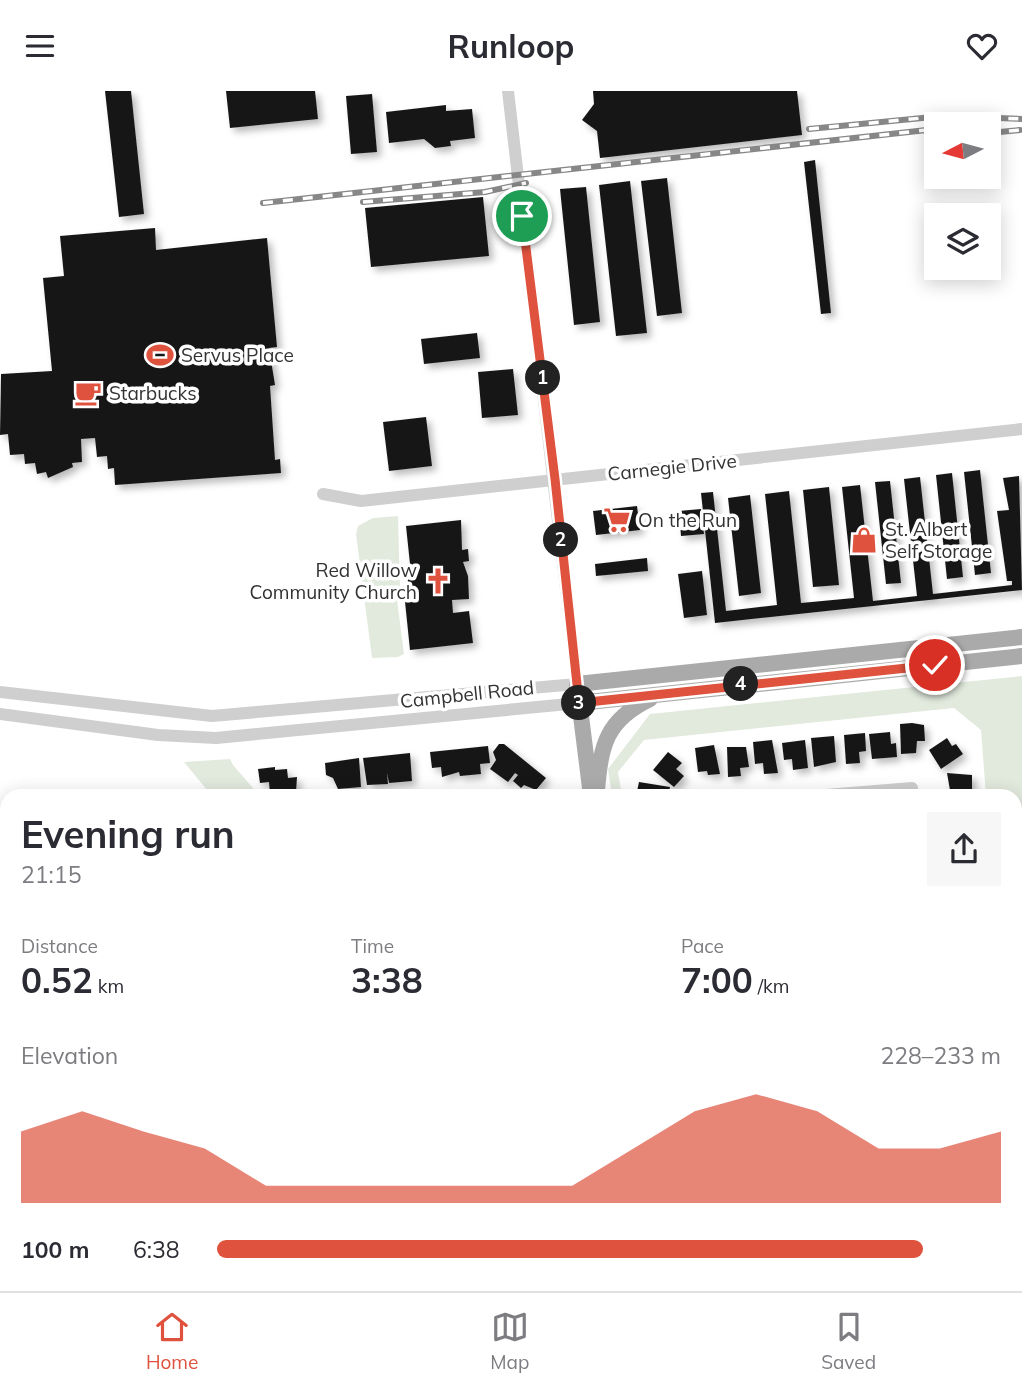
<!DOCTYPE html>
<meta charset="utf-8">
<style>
:root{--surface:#fff;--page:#f7f7f7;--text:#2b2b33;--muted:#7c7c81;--line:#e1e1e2;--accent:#de523e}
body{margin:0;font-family:Mulish,sans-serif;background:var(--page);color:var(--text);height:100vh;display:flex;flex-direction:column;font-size:26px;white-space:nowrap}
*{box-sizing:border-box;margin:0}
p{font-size:23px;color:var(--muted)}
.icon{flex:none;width:38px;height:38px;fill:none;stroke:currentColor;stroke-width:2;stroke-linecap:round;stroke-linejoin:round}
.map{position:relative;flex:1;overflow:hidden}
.details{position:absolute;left:0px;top:698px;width:1022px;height:502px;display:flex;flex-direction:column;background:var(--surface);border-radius:21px 21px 0 0;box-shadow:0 4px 18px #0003}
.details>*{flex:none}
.needle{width:46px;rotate:264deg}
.fabs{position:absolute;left:924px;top:21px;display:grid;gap:14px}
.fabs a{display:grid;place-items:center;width:77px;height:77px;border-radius:0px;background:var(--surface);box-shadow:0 4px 18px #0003;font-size:35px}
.pin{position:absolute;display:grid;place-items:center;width:60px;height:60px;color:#fff;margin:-30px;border:4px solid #fff;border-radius:50%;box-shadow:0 2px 7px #0007}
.km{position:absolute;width:35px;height:35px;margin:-18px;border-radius:50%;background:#222;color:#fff;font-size:19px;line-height:35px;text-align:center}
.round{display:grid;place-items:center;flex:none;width:74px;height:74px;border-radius:0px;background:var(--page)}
.overview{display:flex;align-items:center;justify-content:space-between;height:119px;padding:0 21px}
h1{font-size:38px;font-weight:700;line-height:52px}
.stats{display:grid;grid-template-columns:repeat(3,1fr);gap:10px;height:119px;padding:7px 21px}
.stats div{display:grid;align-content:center}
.stats b{font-size:35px;font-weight:700}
.stats small{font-size:19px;font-weight:400}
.stats p{font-size:19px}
.chart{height:196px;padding:14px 21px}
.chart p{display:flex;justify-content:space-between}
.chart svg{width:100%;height:126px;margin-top:7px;fill:var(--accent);opacity:.7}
ul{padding:0 21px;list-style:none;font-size:23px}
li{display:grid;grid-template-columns:112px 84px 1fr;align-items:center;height:52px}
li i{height:18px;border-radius:9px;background:var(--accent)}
header{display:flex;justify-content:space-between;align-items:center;height:91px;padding:0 21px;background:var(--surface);font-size:32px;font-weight:700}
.dock{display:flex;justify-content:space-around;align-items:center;height:98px;border-top:2px solid var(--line);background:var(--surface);font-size:19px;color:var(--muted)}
.dock a{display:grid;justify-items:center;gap:4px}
.dock .active{color:var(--accent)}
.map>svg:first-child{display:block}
.green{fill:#e2eade}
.building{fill:#191919;filter:url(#shadow)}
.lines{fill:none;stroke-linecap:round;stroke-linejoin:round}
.minor{stroke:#cfcfcf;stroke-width:12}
.major{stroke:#aaa;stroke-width:16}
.rail-casing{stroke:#878787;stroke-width:6}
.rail{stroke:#fff;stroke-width:3.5;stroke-dasharray:10;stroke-linecap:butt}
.route-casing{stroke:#fff;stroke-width:14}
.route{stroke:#de523e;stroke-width:9}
.labels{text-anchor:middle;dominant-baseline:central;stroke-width:7;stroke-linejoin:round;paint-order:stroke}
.poi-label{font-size:19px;fill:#323232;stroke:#fff;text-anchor:start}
.street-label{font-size:19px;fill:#323232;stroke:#fff}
</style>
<header><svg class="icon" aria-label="menu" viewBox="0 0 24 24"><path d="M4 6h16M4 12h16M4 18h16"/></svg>Runloop<svg class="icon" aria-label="heart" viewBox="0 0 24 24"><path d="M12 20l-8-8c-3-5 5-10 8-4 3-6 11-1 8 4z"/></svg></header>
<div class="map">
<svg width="1022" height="1200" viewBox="0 0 1022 1200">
<defs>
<filter id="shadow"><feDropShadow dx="4.5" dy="4.5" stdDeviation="3.5" flood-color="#0004"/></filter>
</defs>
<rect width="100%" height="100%" fill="#fff"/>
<path class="green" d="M398 425 400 499 396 501 404 563 398 566 372 567 356 443 358 435 373 427Z
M1022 585V760L1015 774V705H986L981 639 954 617 644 649 618 681 622 705H612L608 678 650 623Z
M230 668 233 674 260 705H212L184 671Z"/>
<path class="building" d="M105 0H131L144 123 119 126Z
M226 0H315L318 28 230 37Z
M593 0H797L802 44 600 67 597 40 582 29 594 13Z
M372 3 377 61 351 63 346 5Z
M446 14V20L472 18 475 47 450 50 451 55 435 57 424 48 389 52 386 21Z
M815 69 831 222 821 223 804 71Z
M667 87 682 222 657 225 641 90Z
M630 90 647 242 616 245 599 94Z
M586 96 600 231 574 234 560 98Z
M483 106 489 165 371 176 365 117Z
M155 137 156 159 267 147 277 256 269 257 275 294 270 295 275 369 280 368 281 382 115 394 114 377 108 378 107 365 97 366 95 347 81 348 82 371 72 372 73 376 48 387 46 381 37 383 35 372 25 373 24 363 10 364 8 343 0 344 1 283 52 280 43 187 64 185 60 145Z
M477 242 480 267 424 273 421 248Z
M513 278 518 324 482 327 478 281Z
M426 326 432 375 389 380 383 331Z
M980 379 991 482 975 484 964 381Z
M952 382 963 486 947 488 936 384Z
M1019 385 1022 499 715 532 701 402 713 401 726 520 777 514 765 403 789 400 801 512 854 507 842 396 860 394 873 510 917 505 904 388 920 386 933 503 1012 494V490H1007L997 420 1009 419 1003 387Z
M890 390 901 492 886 493 875 391Z
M829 396 839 494 813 496 803 399Z
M750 404 761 502 739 505 728 407Z
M637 415 640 439 596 444 593 420Z
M701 418 704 443 681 445 679 420Z
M461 429 462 459 468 458 469 470 463 471 468 485 469 508 452 509 453 522 469 520 473 552 410 559 404 501 409 500 406 473H410L406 435Z
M647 467 648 480 596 485 595 473Z
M702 480 707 524 684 527 678 483Z
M912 632 924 634 925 650H917L916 662 901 663 900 633Z
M890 641 891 653 896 652 897 666 872 668 869 643Z
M865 642 866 660 859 661 860 672 846 673 844 644Z
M834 645 836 671 814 676 811 647Z
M947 647 952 655 956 653 963 663 941 678 929 659Z
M772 649 778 682 764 683 763 672 755 673 753 651Z
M805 649 808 677 793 679 792 668 784 669 782 652Z
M499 653H504L546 687 536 699 524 694 521 697 513 690 518 684 515 682 508 691 490 678 496 669 493 661Z
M714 654 720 683 708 684 707 680 698 681 695 657Z
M488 655 490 672 480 673 481 683 460 685 459 681 442 686 441 676 432 677 430 661Z
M727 656H746L749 676 740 677 741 685 728 686Z
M668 661 682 672 676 678 684 685 674 696 653 679Z
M410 662 412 690 389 692 387 682 388 693 367 694 363 667Z
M359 667 361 696 338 698 333 687 326 684 325 672Z
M275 676V679L287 678 288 687 297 686 296 701 308 700V705L270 703 269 691 260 692 258 678Z
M947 682 972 684V705H951Z
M639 691 670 696 668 705H636Z
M1015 821 1022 825V842L1019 841 1015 849Z
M1018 1028 1022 1030V1050L1015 1048Z
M0 1054 7 1072V1085L0 1087Z
M1015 1058 1022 1061V1079L1015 1077Z
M1015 1136 1022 1139V1162L1015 1159Z
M43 1194H68L71 1200H47Z
M72 1194H97L100 1200H75Z
M101 1194H126L129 1199 114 1200 111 1196 103 1198Z
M208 1194H248L251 1200H222L220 1195 210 1199Z
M284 1194H311L313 1197 284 1200 282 1195Z
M497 1194H512L513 1197 520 1194 523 1200H500Z
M526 1194H546L549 1200H528Z
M550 1194H573L575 1198 552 1200Z
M810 1194H841L839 1200H813Z
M844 1194H871L869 1199 844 1200Z
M886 1194H913L911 1200H886Z"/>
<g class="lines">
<path class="minor" d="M323 403 361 410 1022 338
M0 601 212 625 577 593 508 0
M0 623 158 644 216 647 579 612
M814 705 912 697
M1015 872 1022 874
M1015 942 1022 921
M1015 1107 1022 1110
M0 1116 7 1114
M0 1158 7 1170
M20 1194 24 1200
M345 1194 349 1200
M407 1200 422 1194"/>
<path class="major" d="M579 612 1022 565
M597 699C601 654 606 629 650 608
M591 705 577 593 1022 546
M718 1194 720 1200"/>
<g class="rail-casing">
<path id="rail" d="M809 38 943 25 1022 28
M989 42 1020 39
M363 111 485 101 526 92
M263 112 936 38"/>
</g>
<use href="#rail" class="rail"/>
</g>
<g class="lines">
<g class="route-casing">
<path id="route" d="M522 125 555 388 579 612 935 574"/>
</g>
<use href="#route" class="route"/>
</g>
<defs>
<g id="stadium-bare" transform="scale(2.1)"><path d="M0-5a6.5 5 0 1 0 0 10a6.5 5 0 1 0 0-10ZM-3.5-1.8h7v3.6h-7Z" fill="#de523e" stroke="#fff" stroke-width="2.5" paint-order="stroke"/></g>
<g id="cafe-bare" transform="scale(2.1)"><path d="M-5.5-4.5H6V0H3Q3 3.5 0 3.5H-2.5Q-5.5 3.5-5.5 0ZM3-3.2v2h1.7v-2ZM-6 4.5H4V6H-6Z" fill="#de523e" stroke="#fff" stroke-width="2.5" paint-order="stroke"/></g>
<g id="supermarket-bare" transform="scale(2.1)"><path d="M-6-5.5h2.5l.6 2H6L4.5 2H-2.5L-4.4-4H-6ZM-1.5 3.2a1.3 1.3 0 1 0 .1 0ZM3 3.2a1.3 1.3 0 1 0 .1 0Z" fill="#de523e" stroke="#fff" stroke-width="2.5" paint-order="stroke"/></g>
<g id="shop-bare" transform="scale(2.1)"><path d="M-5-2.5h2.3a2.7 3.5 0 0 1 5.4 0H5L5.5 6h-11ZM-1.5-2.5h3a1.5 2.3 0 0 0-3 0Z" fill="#de523e" stroke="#fff" stroke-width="2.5" paint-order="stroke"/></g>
<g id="church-bare" transform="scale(2.1)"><path d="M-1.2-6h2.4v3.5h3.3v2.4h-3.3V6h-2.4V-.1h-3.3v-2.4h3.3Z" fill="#de523e" stroke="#fff" stroke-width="2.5" paint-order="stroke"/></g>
</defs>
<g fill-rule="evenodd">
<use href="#stadium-bare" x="160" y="264"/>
<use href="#cafe-bare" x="88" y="302"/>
<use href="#supermarket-bare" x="617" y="429"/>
<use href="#shop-bare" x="864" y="449"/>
<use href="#church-bare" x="438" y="490"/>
</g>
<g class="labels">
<g class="poi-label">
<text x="181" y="264">Servus Place</text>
<text x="109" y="302">Starbucks</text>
<text x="638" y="429">On the Run</text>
<text x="885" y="438">St. Albert<tspan x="885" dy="22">Self Storage</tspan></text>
<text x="417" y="479" text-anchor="end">Red Willow<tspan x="417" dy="22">Community Church</tspan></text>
</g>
<g class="street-label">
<text transform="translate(672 376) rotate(-6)">Carnegie Drive</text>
<text transform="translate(467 603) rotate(-6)">Campbell Road</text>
</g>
</g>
</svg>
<div class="fabs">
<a><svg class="needle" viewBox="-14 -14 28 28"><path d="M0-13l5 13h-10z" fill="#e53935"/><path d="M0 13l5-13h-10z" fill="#7c7c81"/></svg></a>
<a><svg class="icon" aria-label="layers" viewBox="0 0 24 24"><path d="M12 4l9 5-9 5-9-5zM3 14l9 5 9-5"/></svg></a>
</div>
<div class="pin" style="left:522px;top:125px;background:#1e9e55"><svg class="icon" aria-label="arrive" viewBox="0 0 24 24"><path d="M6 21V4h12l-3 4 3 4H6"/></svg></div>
<div class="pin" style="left:935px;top:574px;background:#d93025"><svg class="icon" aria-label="check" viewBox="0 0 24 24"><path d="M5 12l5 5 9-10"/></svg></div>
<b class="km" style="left:543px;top:287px">1</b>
<b class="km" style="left:561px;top:449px">2</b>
<b class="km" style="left:579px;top:612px">3</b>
<b class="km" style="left:741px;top:593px">4</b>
<section class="details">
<div class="overview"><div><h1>Evening run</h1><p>21:15</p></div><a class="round"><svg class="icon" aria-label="share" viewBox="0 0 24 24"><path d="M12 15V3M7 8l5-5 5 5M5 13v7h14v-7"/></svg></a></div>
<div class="stats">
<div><p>Distance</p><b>0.52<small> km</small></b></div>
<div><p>Time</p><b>3:38</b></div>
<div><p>Pace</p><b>7:00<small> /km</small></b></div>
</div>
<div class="chart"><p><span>Elevation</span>228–233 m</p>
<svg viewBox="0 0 160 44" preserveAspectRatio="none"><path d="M0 44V19L10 12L20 19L30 25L40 38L50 38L60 38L70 38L80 38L90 38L100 25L110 12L120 6L130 12L140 25L150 25L160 19V44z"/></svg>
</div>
<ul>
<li><b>100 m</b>6:38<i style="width:90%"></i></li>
</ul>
</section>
</div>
<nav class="dock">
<a class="active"><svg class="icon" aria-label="home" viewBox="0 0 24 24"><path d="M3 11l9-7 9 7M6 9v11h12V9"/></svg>Home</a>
<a><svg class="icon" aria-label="map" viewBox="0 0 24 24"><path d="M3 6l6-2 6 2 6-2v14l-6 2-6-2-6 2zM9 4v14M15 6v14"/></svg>Map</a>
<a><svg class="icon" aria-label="saved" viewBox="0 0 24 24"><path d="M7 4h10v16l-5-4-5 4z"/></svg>Saved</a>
</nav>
